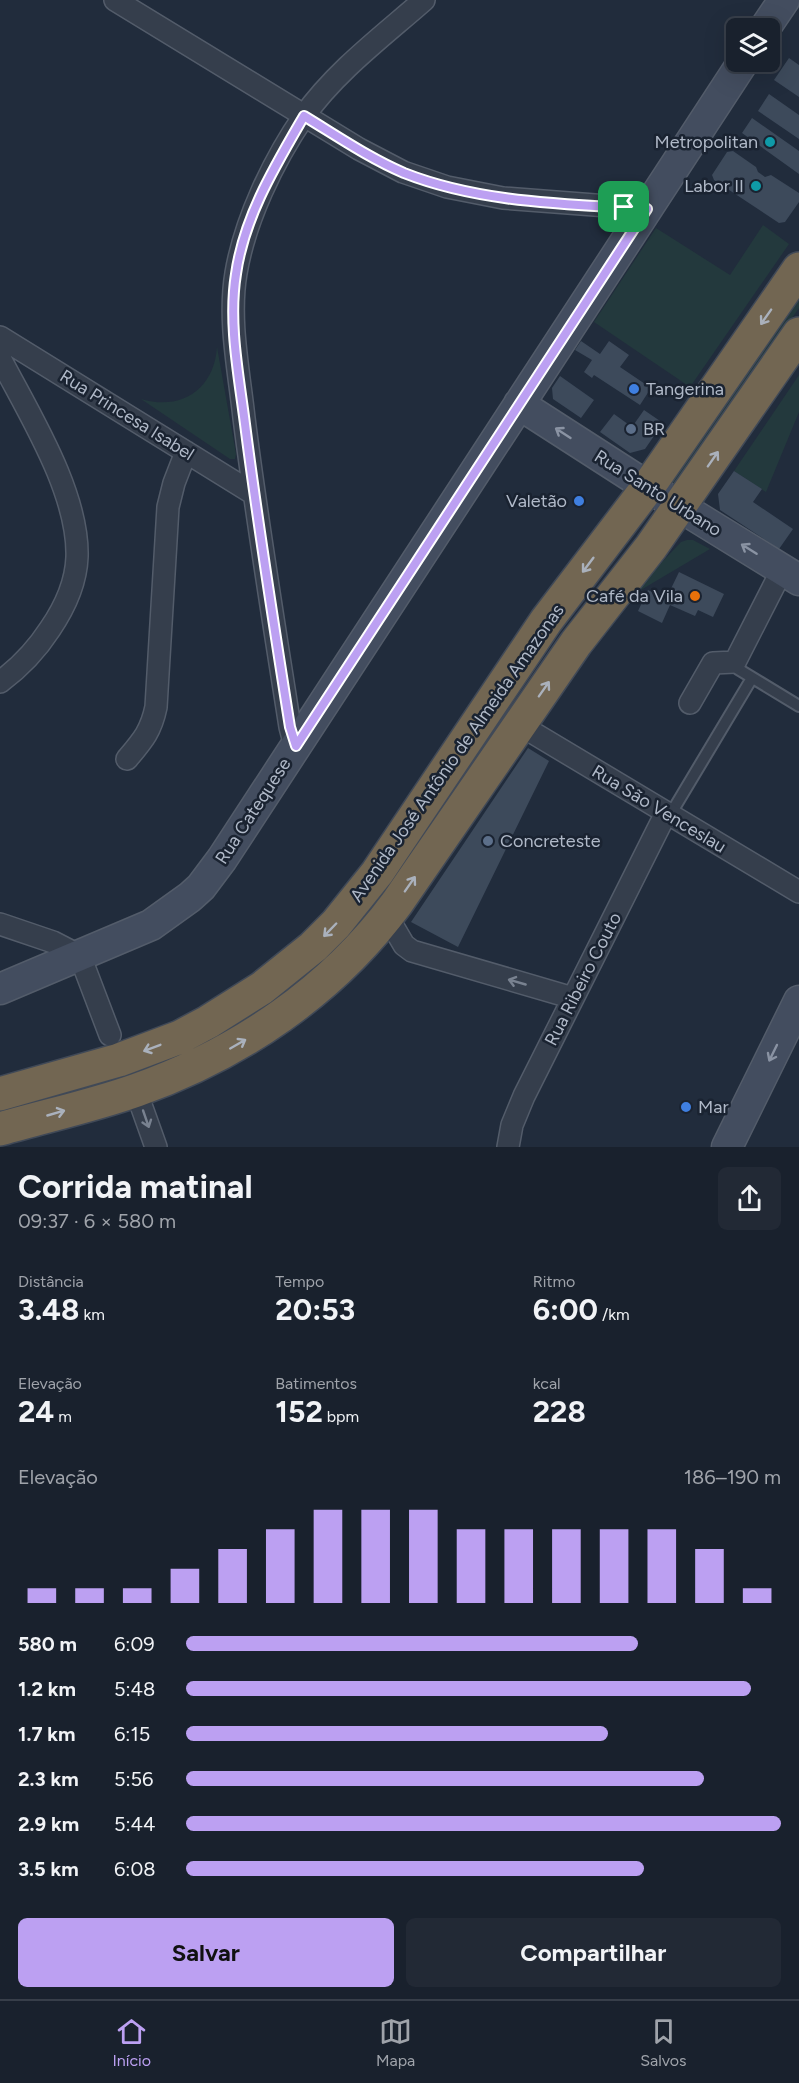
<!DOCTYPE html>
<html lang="pt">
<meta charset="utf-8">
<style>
:root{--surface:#19212d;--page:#222935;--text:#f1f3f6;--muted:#9fa3aa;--line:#373e49;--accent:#bca0f2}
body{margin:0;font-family:Figtree,sans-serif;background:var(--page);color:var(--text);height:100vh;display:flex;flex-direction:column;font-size:22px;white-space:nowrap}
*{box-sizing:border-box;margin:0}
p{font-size:20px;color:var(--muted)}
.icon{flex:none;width:33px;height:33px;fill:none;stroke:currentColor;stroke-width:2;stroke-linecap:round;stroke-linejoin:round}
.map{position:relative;height:1147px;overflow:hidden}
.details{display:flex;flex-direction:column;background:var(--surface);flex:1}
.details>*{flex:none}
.tools{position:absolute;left:726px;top:18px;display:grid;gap:12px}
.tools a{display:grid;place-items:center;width:54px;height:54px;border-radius:9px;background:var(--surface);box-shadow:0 6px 24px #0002,0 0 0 2px var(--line);font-size:30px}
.pin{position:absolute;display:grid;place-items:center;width:51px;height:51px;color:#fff;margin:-26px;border-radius:12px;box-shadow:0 3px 9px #0006}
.round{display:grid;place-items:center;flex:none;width:63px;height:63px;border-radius:9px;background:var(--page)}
.head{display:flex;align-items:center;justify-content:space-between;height:102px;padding:0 18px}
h1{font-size:33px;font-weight:700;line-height:45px}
.figures{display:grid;grid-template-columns:repeat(3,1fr);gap:9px;height:102px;padding:6px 18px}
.figures div{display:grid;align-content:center}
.figures b{font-size:30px;font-weight:700}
.figures small{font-size:16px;font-weight:400}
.figures p{font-size:16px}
.chart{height:168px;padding:12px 18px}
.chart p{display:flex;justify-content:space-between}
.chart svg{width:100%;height:108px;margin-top:6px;stroke:var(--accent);stroke-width:6}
.cta{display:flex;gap:12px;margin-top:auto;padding:12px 18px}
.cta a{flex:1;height:69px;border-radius:9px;background:var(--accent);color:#111;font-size:24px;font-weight:700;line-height:69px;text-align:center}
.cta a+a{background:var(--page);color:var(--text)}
ul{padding:0 18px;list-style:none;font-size:20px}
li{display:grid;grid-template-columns:96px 72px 1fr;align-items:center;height:45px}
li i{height:15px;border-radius:8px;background:var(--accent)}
.tabs{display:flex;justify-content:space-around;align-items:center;height:84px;border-top:2px solid var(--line);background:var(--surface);font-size:16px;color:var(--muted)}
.tabs a{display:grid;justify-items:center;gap:3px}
.tabs .on{color:var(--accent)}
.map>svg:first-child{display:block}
.green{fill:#23393d}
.building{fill:#3d4a5b}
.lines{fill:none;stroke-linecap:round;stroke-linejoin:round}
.lane-casing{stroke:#535c6a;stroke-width:14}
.street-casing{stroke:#535c6a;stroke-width:24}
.secondary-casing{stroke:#535c6a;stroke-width:33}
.highway-casing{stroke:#404957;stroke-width:36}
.lane{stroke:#353e4c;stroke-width:10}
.street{stroke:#353e4c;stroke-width:21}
.secondary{stroke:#434d5f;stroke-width:30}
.highway{stroke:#726652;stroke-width:33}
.oneway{stroke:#aab1bc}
.oneway2{stroke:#8a93a3}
.oneway3{stroke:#798290}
.route-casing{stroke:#fff;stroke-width:12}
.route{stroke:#bca0f2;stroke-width:8}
.culture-dot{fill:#0f9aa8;stroke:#1a2331;stroke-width:2}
.shop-dot{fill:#3f7fe0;stroke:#1a2331;stroke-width:2}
.service-dot{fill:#5c6f8a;stroke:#1a2331;stroke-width:2}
.food-dot{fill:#e8710a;stroke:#1a2331;stroke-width:2}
.labels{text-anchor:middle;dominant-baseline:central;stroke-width:5;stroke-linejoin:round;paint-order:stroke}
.poi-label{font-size:18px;fill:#b0b9c8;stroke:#1a2331;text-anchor:end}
.street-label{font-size:18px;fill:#b0b9c8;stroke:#1a2331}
</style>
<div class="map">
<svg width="799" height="1147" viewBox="0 0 799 1147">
<rect width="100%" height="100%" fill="#212c3c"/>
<path class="green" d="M763 225 789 244 690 387 594 322 656 228 730 275Z
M799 297V308L677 483 674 484 672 481Z
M217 347 236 454 235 459H230L141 399C181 411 214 390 217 347Z
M799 375V412L766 492 734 471Z
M687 540H693L710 549 629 597 681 542Z"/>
<path class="building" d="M789 58 799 65V97L774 80Z
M769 94 799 115V139L758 111Z
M752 118 799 151V174L742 133Z
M733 151 756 167 758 172 765 177 771 175 799 193V202L785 222 779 223 714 180 712 175 727 152Z
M581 341 600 354 609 341 629 355 620 367 651 388 640 405 594 375 592 378 584 372 592 360 575 350Z
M560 376 594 400 581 418 553 399 552 388Z
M644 410 663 423 645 449 630 453 600 432 614 414 632 427Z
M734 471 762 489 753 502 793 529 779 549 720 510 718 494Z
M679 572 724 594 713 617 698 610 695 616 670 605 662 623 638 611 648 590 666 599Z
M528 748 549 761 458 947 411 922Z"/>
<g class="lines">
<g class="lane-casing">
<path id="lane" d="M735 662 738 669 799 706
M670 815 752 678"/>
</g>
<g class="street-casing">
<path id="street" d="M115 0 359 149 403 172 447 187 503 198 647 209
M0 337 254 494
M0 358C29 414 79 493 77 557 76 584 65 607 50 629 37 649 19 668 0 682
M690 703 713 663 735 662 782 570
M520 725 799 892
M295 746 290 727C274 624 257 521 244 418 239 371 228 320 236 273 245 220 273 161 304 116 336 71 383 36 424 0
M127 759C143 740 151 731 156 707L168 507 174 483 186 452
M387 916 404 945 412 951 573 998
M0 924 53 942 80 956 110 1035
M136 1091 156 1147
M508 1147 512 1125 524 1096 666 813"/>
</g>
<g class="secondary-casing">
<path id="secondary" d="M765 28 784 0
M519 404 648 487 799 580
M0 989 151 925 190 897 201 887 222 859 743 62
M727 1147 799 1001"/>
</g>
<g class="highway-casing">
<path id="highway" d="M0 1094 119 1060 180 1037 208 1022 262 988 313 947 336 924 377 873 546 621 648 487 799 269
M0 1129C45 1116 92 1106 137 1090 239 1054 332 991 397 903L576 643 651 547 799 334"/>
</g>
<use href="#lane" class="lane"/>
<use href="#street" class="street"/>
<use href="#secondary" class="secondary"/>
<use href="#highway" class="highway"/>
</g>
<defs><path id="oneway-shaft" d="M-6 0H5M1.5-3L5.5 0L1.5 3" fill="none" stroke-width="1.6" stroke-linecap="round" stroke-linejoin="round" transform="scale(1.5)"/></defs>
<g class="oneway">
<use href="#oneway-shaft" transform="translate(766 317) rotate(125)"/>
<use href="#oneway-shaft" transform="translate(713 459) rotate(-55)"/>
<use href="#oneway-shaft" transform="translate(588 565) rotate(127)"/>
<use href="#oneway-shaft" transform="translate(544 689) rotate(-55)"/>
<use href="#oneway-shaft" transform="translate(410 884) rotate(-55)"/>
<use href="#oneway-shaft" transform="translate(330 930) rotate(134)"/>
<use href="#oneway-shaft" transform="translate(238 1044) rotate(-30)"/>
<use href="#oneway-shaft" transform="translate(152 1048) rotate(159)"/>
<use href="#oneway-shaft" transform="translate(56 1113) rotate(-16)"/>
</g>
<g class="oneway2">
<use href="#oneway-shaft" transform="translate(563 433) rotate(-147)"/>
<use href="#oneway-shaft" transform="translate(749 549) rotate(-148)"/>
<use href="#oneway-shaft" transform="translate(773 1053) rotate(116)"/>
</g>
<g class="oneway3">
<use href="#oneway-shaft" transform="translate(517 982) rotate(-164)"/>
<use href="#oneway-shaft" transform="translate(146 1119) rotate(71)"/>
</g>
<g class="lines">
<g class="route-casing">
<path id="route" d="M304 116C337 136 369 158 404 173 480 203 566 204 647 209L296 746 290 727C274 626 258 526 245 424 239 376 228 323 236 274 244 217 275 166 304 116Z"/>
</g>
<use href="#route" class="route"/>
</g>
<g class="culture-dot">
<circle cx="770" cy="142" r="6"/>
<circle cx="756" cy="186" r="6"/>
</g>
<g class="shop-dot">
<circle cx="634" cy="389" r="6"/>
<circle cx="579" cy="501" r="6"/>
<circle cx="686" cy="1107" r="6"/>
</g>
<g class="service-dot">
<circle cx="631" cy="429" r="6"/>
<circle cx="488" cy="841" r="6"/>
</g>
<circle class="food-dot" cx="695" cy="596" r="6"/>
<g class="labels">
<g class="poi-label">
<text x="758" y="142">Metropolitan</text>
<text x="744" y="186">Labor II</text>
<text x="646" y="389" text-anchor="start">Tangerina</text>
<text x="643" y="429" text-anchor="start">BR</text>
<text x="567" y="501">Valetão</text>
<text x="683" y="596">Café da Vila</text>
<text x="500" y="841" text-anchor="start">Concreteste</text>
<text x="698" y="1107" text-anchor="start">Mar</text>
</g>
<g class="street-label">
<text transform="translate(127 415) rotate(32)">Rua Princesa Isabel</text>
<text transform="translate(658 493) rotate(32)">Rua Santo Urbano</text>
<text transform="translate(457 753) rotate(-55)">Avenida José Antônio de Almeida Amazonas</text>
<text transform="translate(659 809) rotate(31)">Rua São Venceslau</text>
<text transform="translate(253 811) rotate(-57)">Rua Catequese</text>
<text transform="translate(583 979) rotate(-63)">Rua Ribeiro Couto</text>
</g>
</g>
</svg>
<div class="tools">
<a><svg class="icon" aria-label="layers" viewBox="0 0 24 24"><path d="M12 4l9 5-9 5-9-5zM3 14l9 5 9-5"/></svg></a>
</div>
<div class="pin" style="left:624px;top:207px;background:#1e9e55"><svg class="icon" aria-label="arrive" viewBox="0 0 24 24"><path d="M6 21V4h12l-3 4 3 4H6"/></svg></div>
</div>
<section class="details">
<div class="head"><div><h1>Corrida matinal</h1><p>09:37 · 6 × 580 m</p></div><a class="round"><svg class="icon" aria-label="share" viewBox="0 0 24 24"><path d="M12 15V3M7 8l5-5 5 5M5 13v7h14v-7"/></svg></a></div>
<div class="figures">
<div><p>Distância</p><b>3.48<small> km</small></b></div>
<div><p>Tempo</p><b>20:53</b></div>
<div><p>Ritmo</p><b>6:00<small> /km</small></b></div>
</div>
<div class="figures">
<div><p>Elevação</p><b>24<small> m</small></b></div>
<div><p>Batimentos</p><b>152<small> bpm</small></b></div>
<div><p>kcal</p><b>228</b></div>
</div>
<div class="chart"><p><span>Elevação</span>186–190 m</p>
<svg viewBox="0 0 160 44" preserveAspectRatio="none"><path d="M5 44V38M15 44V38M25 44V38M35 44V30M45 44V22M55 44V14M65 44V6M75 44V6M85 44V6M95 44V14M105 44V14M115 44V14M125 44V14M135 44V14M145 44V22M155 44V38"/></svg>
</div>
<ul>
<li><b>580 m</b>6:09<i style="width:76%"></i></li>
<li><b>1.2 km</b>5:48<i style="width:95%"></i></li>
<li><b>1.7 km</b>6:15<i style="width:71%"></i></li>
<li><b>2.3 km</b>5:56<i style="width:87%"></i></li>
<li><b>2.9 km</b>5:44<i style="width:100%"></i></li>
<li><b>3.5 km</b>6:08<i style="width:77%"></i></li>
</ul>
<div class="cta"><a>Salvar</a><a>Compartilhar</a></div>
</section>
<nav class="tabs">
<a class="on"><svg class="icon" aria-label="home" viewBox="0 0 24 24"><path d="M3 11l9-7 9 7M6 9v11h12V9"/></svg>Início</a>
<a><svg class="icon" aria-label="map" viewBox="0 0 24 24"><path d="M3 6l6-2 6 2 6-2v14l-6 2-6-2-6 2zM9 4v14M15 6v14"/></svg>Mapa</a>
<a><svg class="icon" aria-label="saved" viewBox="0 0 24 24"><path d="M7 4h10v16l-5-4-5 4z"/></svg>Salvos</a>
</nav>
